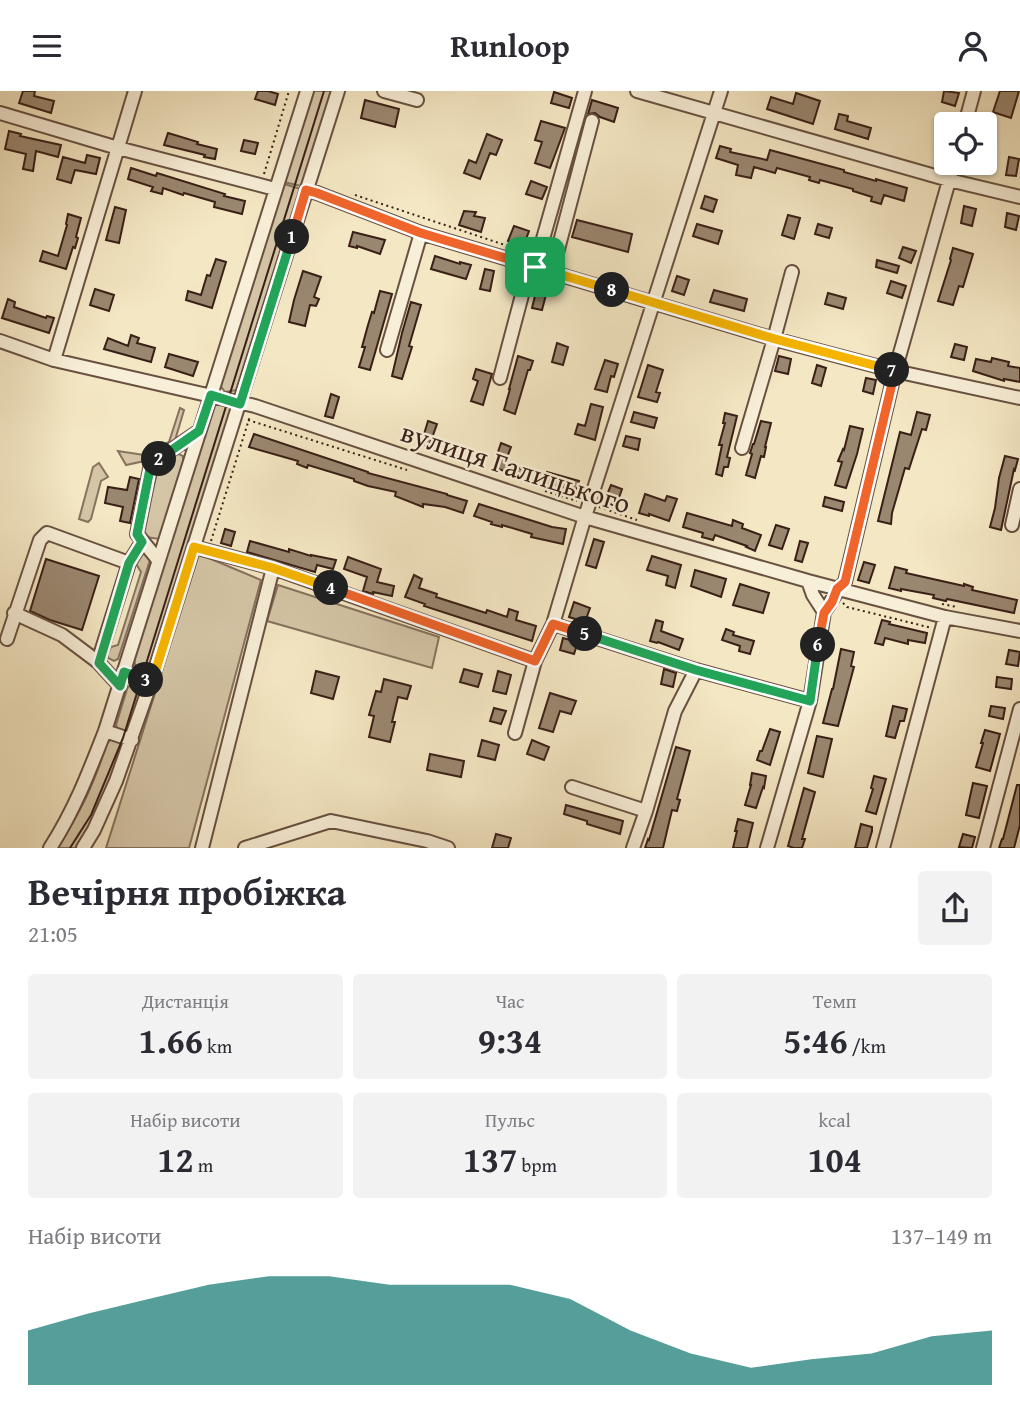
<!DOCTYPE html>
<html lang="uk">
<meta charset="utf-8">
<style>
:root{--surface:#fff;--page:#f2f2f3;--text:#2b2b33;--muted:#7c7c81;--accent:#0f766e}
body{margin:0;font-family:"Gentium Book Plus",serif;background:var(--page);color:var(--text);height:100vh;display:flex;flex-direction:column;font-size:26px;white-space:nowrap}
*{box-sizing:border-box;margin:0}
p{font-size:23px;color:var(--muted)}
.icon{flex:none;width:38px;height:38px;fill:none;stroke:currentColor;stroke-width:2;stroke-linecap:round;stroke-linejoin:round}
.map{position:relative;height:757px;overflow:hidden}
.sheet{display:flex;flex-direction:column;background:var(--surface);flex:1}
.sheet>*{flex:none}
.controls{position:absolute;left:934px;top:21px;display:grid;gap:14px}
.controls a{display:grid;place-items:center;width:63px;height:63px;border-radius:7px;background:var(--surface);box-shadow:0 2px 5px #0004;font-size:35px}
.pin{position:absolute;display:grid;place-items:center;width:60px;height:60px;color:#fff;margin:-30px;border-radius:14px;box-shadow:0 4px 10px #0006}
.km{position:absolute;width:35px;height:35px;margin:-18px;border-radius:50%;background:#222;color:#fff;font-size:19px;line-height:35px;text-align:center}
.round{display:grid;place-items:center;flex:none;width:74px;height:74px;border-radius:7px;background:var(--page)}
.head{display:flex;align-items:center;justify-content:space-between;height:119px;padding:0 28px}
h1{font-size:38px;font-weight:800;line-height:52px}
.stats{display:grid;grid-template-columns:repeat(3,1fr);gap:10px;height:119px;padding:7px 28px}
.stats div{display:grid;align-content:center;border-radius:7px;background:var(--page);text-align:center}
.stats b{font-size:35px;font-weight:800}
.stats small{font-size:19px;font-weight:400}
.stats p{font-size:19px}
.chart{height:196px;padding:14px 28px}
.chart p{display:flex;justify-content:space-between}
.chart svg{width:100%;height:126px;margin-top:7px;fill:var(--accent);opacity:.7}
header{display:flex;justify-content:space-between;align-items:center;height:91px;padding:0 28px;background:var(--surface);font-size:32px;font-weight:800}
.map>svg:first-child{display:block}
.green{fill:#d4c5a6;stroke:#86725e;stroke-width:2}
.building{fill:#9a8770;stroke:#391f16;stroke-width:2}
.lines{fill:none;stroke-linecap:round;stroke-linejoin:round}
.minor-casing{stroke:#685141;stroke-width:16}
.path{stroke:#391f16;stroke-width:2;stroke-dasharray:2 3.5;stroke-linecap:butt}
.minor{stroke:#f8efd8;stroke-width:12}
.tram{stroke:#391f16;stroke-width:2}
.split-1-casing{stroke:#fff;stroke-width:14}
.split-2-casing{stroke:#fff;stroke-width:14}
.split-3-casing{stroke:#fff;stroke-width:14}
.split-4-casing{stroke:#fff;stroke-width:14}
.split-5-casing{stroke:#fff;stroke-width:14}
.split-6-casing{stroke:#fff;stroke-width:14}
.split-7-casing{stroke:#fff;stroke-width:14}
.split-8-casing{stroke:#fff;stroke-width:14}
.split-9-casing{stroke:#fff;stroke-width:14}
.split-1{stroke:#f0652b;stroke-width:9}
.split-2{stroke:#22a559;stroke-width:9}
.split-3{stroke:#22a559;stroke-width:9}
.split-4{stroke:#f5b400;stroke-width:9}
.split-5{stroke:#f0652b;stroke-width:9}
.split-6{stroke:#22a559;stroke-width:9}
.split-7{stroke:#f0652b;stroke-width:9}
.split-8{stroke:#f5b400;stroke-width:9}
.split-9{stroke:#f5b400;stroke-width:9}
.labels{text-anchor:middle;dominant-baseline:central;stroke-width:5;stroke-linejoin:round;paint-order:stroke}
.street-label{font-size:28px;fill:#391f16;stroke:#f8efd8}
</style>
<header><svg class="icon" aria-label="menu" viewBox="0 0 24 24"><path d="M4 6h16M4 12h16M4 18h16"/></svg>Runloop<svg class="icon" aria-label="person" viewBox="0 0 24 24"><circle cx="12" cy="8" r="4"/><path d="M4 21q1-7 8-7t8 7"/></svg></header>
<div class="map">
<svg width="1020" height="757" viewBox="0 0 1020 757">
<rect width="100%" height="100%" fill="#f4e7c3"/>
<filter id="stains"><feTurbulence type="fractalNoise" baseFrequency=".00286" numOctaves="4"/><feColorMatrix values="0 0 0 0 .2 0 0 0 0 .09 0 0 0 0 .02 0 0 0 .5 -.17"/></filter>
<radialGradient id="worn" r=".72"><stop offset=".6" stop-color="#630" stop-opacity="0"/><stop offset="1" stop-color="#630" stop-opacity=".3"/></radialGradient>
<path class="green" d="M313 0H332L301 95 284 91Z
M284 93 301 98 237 299 225 301 220 294Z
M215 311 231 317 151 574 145 578 141 579 135 574 134 567Z
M180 317 184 319 173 356 149 369 126 374 118 360 144 364 169 351Z
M179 363 183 365V372L160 446 159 448 146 446 143 439 158 378C160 371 171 364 179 363Z
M99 372 108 386 101 390 91 428 88 431 79 428 93 376Z
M142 460 149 463 150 469 118 568 114 570 108 567V562L111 556 118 554 141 481 135 471Z
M199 463 261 489 189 757H106Z
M278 494 439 546 432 577 267 530Z
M133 592 138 593 141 596V602L129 639 125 641 118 639 116 634 127 598 130 594Z
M114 648 120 650 124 657 95 725 75 757H56C81 722 93 694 107 653L110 649Z"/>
<path class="building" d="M23 0H35L34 5 54 10 51 22 19 12Z
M258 0H268L278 3 275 14 255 8Z
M944 0 959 2 955 15 942 11Z
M1000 0H1019L1011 27 993 21Z
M554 1 572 7 569 17 551 12Z
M796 2 820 10 813 33 767 18 771 6 793 13Z
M365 9 399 18 395 36 361 27Z
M592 9 618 17 614 31 600 26 595 22 588 23Z
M839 23 848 25 847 30 871 37 868 48 835 38Z
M541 30 565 37 550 77 535 72 542 51 535 49Z
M9 40 21 43 20 45 61 54 58 66 36 60 33 80 23 78 26 63 5 58Z
M168 42 198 51 197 53 217 58 215 68 204 66 205 64 164 54Z
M487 43 502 49 496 64 490 62 480 88 464 82 469 69 476 72Z
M244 49 258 52 255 63 241 60Z
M720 55 731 58 730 61 767 69 770 59 844 79V81L876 90V88L907 97 904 110 884 104 881 113 871 110 872 106 853 100V98L820 89 819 92 809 89 810 86 777 77 775 82 754 76 751 87 736 84 738 74 716 67Z
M87 64 100 67 96 83 75 79 71 92 57 88 63 66 85 72Z
M1009 66 1019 68 1016 85 1006 84Z
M131 77 156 85 157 82 225 103 224 105 245 110 242 123 214 116 215 111 184 102 183 104 163 97 162 103 151 100 153 96 128 88Z
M531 90 547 96 542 108 526 103Z
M705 105 717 109 713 121 701 117Z
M964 115 976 118 972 135 961 132Z
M115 116 126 119 119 152 106 149Z
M464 120 476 121 474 125 485 127 481 141 459 134Z
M1007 122 1019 125 1016 139 1005 136Z
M68 123 81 127 76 146 78 147 75 157 73 156 66 178 40 170 43 160 58 165 67 134 66 133Z
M788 124 800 127 794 148 782 144Z
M577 129 632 143 628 161 572 146Z
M697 133 722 140 718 153 693 145Z
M818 133 832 137 829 147 815 143Z
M514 135 529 140 523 156 508 150Z
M353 141 385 149 380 163 357 155V157L349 155Z
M903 156 916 160 911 172 899 167Z
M953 157 973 163 963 196 959 195 953 214 938 210 951 169 950 168Z
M435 165 460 173V171L471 174 466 188 431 178Z
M216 168 226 171 212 217 186 209 188 200 201 204 207 184 210 185Z
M877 169 899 175 897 182 876 176Z
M485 178 494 180 490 200 480 198Z
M303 180 321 186 314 206 319 208 316 215 310 214 305 235 289 231 294 209Z
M677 185 689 189 684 204 672 200Z
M891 190 906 195 902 207 887 202Z
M538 193 548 196 542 219 532 217Z
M95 198 114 204 109 220 90 214Z
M714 199 747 208 744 220 710 211Z
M380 200 392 203 370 279 359 276 365 256H362L368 234 372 221 374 222Z
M828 202 846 207 843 218 825 213Z
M8 208 15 211 14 216 46 227 47 225 54 227 49 242 2 227Z
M411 211 421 214 409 255 412 256 402 288 392 285 402 242Z
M131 244 139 247 137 252 155 257 151 271 104 258 108 247 128 255Z
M557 252 568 256 563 274 552 271Z
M955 253 967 256 964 269 951 266Z
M169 263 198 271 193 285 165 276Z
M518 265 533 270 530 279H528L515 323 504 319 510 298H509Z
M779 265 791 268 788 283 775 280Z
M992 267 1009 271 1008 275 1020 277V291L1004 288V290L973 280 976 268 991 271Z
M605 269 618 273 614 286 611 285 607 301 595 298Z
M648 274 663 279 656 301 660 302 657 311 638 306Z
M817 274 826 277 821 295 812 292Z
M476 278 492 283 483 314 471 310 478 290 473 288Z
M866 287 876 289 873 303 863 300Z
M331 303 339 306 333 327 325 325Z
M591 313 603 316 595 349 575 343 578 333 585 335Z
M634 321 657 327 654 337 631 331Z
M917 321 930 324 926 339 922 338 909 378 905 377 892 422 891 433 878 430 900 341 911 344Z
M725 322 737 325 727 366 730 367 728 376H724L722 385 716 383 722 354H719L725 332H723Z
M428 330 437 333 429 355 421 353Z
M761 330 771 332 765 356H766L764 366 761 365 755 387 746 384 752 363 750 362 753 353H754Z
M850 335 863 338 857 363 846 397 835 394 842 371 838 370 843 358 844 359Z
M254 343 368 381V382L447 403V404L467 410 463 422 445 416 423 413V416L395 405 396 401 368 395 354 390V388L308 374 307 377 297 373 298 370 249 356Z
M626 345 640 348 638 359 623 355Z
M501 352 511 356 505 372 530 381 526 391 512 385V383L493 376Z
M1005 365 1018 368 1015 379 1014 378 1001 439 990 436 995 417 999 387Z
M547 381 579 390 576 400 544 391Z
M130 386 139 388 130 432 120 430 123 416 105 412 108 396 127 399Z
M611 394 622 398 616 415 604 411Z
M645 403 665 410 667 405 677 408 669 430 649 423V425L639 422Z
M825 406 844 411 842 420 823 415Z
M479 413 552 436 566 438 563 453 531 446 532 443 502 434V436L491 433 492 431 474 425Z
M687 422 732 435 733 429 743 433 742 437 761 444 755 460 746 456 747 455 715 444 713 449 702 446 703 442 683 436Z
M776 434 789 438 782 458 769 454Z
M225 438 235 441 231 455 221 452Z
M594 448 604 451 596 477 586 474Z
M250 450 289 461V458L311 465V464L336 469 333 478 317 474 315 481 247 461Z
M800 450 808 452 802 471 795 469Z
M652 465 681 474 675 497 666 494 668 485 647 479Z
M348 466 381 478 377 491 394 495 392 505 373 501V503L363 500 367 486 344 478Z
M46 468 99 485 82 539 50 529 30 520Z
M864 471 875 474 869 492 858 489Z
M895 476 907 479 906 482 964 495V493L973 496 972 499 1017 509 1014 522 947 508 946 510 933 507 934 504 901 498V500L889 497Z
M695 479 726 488 721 506 691 495Z
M414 484 422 488 419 497 437 503 436 506 486 522 487 519 507 526 509 518 518 521 516 529 536 535 532 550 424 515 425 513 405 506Z
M740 493 769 502 763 522 733 514Z
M574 511 590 517 585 531 569 526Z
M656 529 663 531 661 540 683 548 679 559 658 551 657 552 650 550Z
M882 529 890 531 889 533 927 542 925 552 908 549V553L885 547 883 554 875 552Z
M726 538 734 541 733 544 754 550 750 563 739 560 740 555 722 549Z
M563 547 578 551 574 563 560 559Z
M841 558 854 561 851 575 854 576 838 635 823 632 832 598H833Z
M1009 559 1020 561 1018 575 1006 573Z
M464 578 482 583 478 596 460 591Z
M664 578 676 582 673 596 661 593Z
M316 580 339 586 333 608 311 602Z
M498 580 511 584 506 603 493 600Z
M997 586 1012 588 1011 598 996 596Z
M384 588 411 595 407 608 398 606 392 631H395L390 651 369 646 374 625 369 624 376 600 381 601Z
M550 602 576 610 571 623 560 620 553 641 539 637Z
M893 615 907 618 904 630H900L895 647 886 645Z
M991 615 1005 617 1003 628 989 625Z
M494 617 506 620 501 633 490 630Z
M770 638 780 641 770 674 757 669 760 660H762Z
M985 639 1000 643 990 680 976 676 983 652H981Z
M817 645 832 648 823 686 808 682Z
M482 649 499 654 495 669 478 665Z
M532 649 549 656 544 669 527 663Z
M676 656 690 660 677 708 680 709 677 720 672 719 663 757H645L648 748 649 749Z
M430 663 464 670 461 686 427 679Z
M752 682 766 685 764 697 763 696 756 717 745 714 751 694H750Z
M874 685 886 688 876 723 866 720 873 698 871 697Z
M973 692 987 695 979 727 966 724Z
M1017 694H1020V734L1014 757H999L1002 748H1003Z
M804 697 815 701 802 748H805L802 757H794L788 755Z
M566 714 623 730 620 743 587 733V730L564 723Z
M738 728 753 732 747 757H733L737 740H735Z
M861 733 872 736V740L867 757H855Z
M496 743 511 747 508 757H492Z
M963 743 975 746 972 757 959 756Z"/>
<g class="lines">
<g class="minor-casing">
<path id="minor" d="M384 0 417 9
M637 0 949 89 1020 106
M0 22 118 57 275 98
M965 33 974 0
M307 99 317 102 421 142 774 248 895 280 1020 307
M535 176 585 0
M552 181 592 30
M0 250 54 269 255 315 585 426 808 490 945 526 1020 540
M387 259 421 142
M54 269 135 0
M500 287 530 174
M742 357 774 248 792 181
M1012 434 1020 398
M194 456 273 477 535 570
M158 469 137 443 151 373 199 340
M808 490 813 504 824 521
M14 522 62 544 98 571
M553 533 696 579 675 620 646 720 633 757
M7 548 40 449 47 442 129 472 142 451
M696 579 810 610
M124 581 151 591
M120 595 98 571 129 472
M105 640 132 649
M515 642 535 570 553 533 583 432 721 0
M572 696 646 720
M50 757C74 720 89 681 105 640L307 0
M83 757 94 739 116 690 151 591 338 0
M202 757 273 477
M245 757 331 730 427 750 448 757
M767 757 810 610 824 521C832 511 835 500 845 491L895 280 954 72
M883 757 945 526
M983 757 1020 618"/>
</g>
<path class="path" d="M964 81 966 72
M264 83 289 0
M355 104 529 162
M248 329 407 379
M545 400 577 410
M599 416 637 429
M211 450 250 325
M843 512 847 516 932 537
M942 513 957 516"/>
<use href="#minor" class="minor"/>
<path class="tram" d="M70 757 91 724 123 647 324 0"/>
</g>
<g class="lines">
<g class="split-1-casing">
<path id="split-1" d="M292 146 306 99 317 102 421 142 535 176"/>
</g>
<g class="split-2-casing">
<path id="split-2" d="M159 368 199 340 211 304 240 313 292 146"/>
</g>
<g class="split-3-casing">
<path id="split-3" d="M146 589 124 581 120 595 99 572 129 472 142 451 137 443 151 373 159 368"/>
</g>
<g class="split-4-casing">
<path id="split-4" d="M146 589 152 591 194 456 273 477 331 497"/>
</g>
<g class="split-5-casing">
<path id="split-5" d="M331 497 535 570 553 533 585 543"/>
</g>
<g class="split-6-casing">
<path id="split-6" d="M585 543 696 579 810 610 818 554"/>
</g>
<g class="split-7-casing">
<path id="split-7" d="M818 554 824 522 832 511 837 498 845 491 895 280 892 279"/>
</g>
<g class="split-8-casing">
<path id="split-8" d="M612 199 775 248 892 279"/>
</g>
<g class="split-9-casing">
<path id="split-9" d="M535 176 612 199"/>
</g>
<use href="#split-1" class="split-1"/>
<use href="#split-2" class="split-2"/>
<use href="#split-3" class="split-3"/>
<use href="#split-4" class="split-4"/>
<use href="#split-5" class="split-5"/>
<use href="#split-6" class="split-6"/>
<use href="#split-7" class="split-7"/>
<use href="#split-8" class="split-8"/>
<use href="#split-9" class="split-9"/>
</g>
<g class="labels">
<g class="street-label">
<text transform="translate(516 376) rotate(18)">вулиця Галицького</text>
</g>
</g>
<rect width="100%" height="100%" filter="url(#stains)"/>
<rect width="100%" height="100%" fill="url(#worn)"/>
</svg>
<div class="controls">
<a><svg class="icon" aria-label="locate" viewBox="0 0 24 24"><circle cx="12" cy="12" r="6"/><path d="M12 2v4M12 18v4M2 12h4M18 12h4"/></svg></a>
</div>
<div class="pin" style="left:535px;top:176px;background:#1e9e55"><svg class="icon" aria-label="arrive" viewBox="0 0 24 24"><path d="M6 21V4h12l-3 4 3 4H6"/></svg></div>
<b class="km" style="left:292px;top:146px">1</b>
<b class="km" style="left:159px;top:368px">2</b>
<b class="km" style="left:146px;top:589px">3</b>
<b class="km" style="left:331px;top:497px">4</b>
<b class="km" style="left:585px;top:543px">5</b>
<b class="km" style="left:818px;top:554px">6</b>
<b class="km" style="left:892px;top:279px">7</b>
<b class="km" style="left:612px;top:199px">8</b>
</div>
<section class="sheet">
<div class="head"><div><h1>Вечірня пробіжка</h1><p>21:05</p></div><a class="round"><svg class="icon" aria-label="share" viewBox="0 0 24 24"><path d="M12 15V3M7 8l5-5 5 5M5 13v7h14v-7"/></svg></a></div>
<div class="stats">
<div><p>Дистанція</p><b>1.66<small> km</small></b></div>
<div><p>Час</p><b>9:34</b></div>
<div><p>Темп</p><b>5:46<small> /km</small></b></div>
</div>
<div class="stats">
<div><p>Набір висоти</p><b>12<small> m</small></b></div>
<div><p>Пульс</p><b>137<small> bpm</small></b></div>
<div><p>kcal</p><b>104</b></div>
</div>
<div class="chart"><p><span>Набір висоти</span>137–149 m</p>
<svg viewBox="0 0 160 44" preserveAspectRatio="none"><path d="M0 44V25L10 19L20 14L30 9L40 6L50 6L60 9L70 9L80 9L90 14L100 25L110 33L120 38L130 35L140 33L150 27L160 25V44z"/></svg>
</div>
</section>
